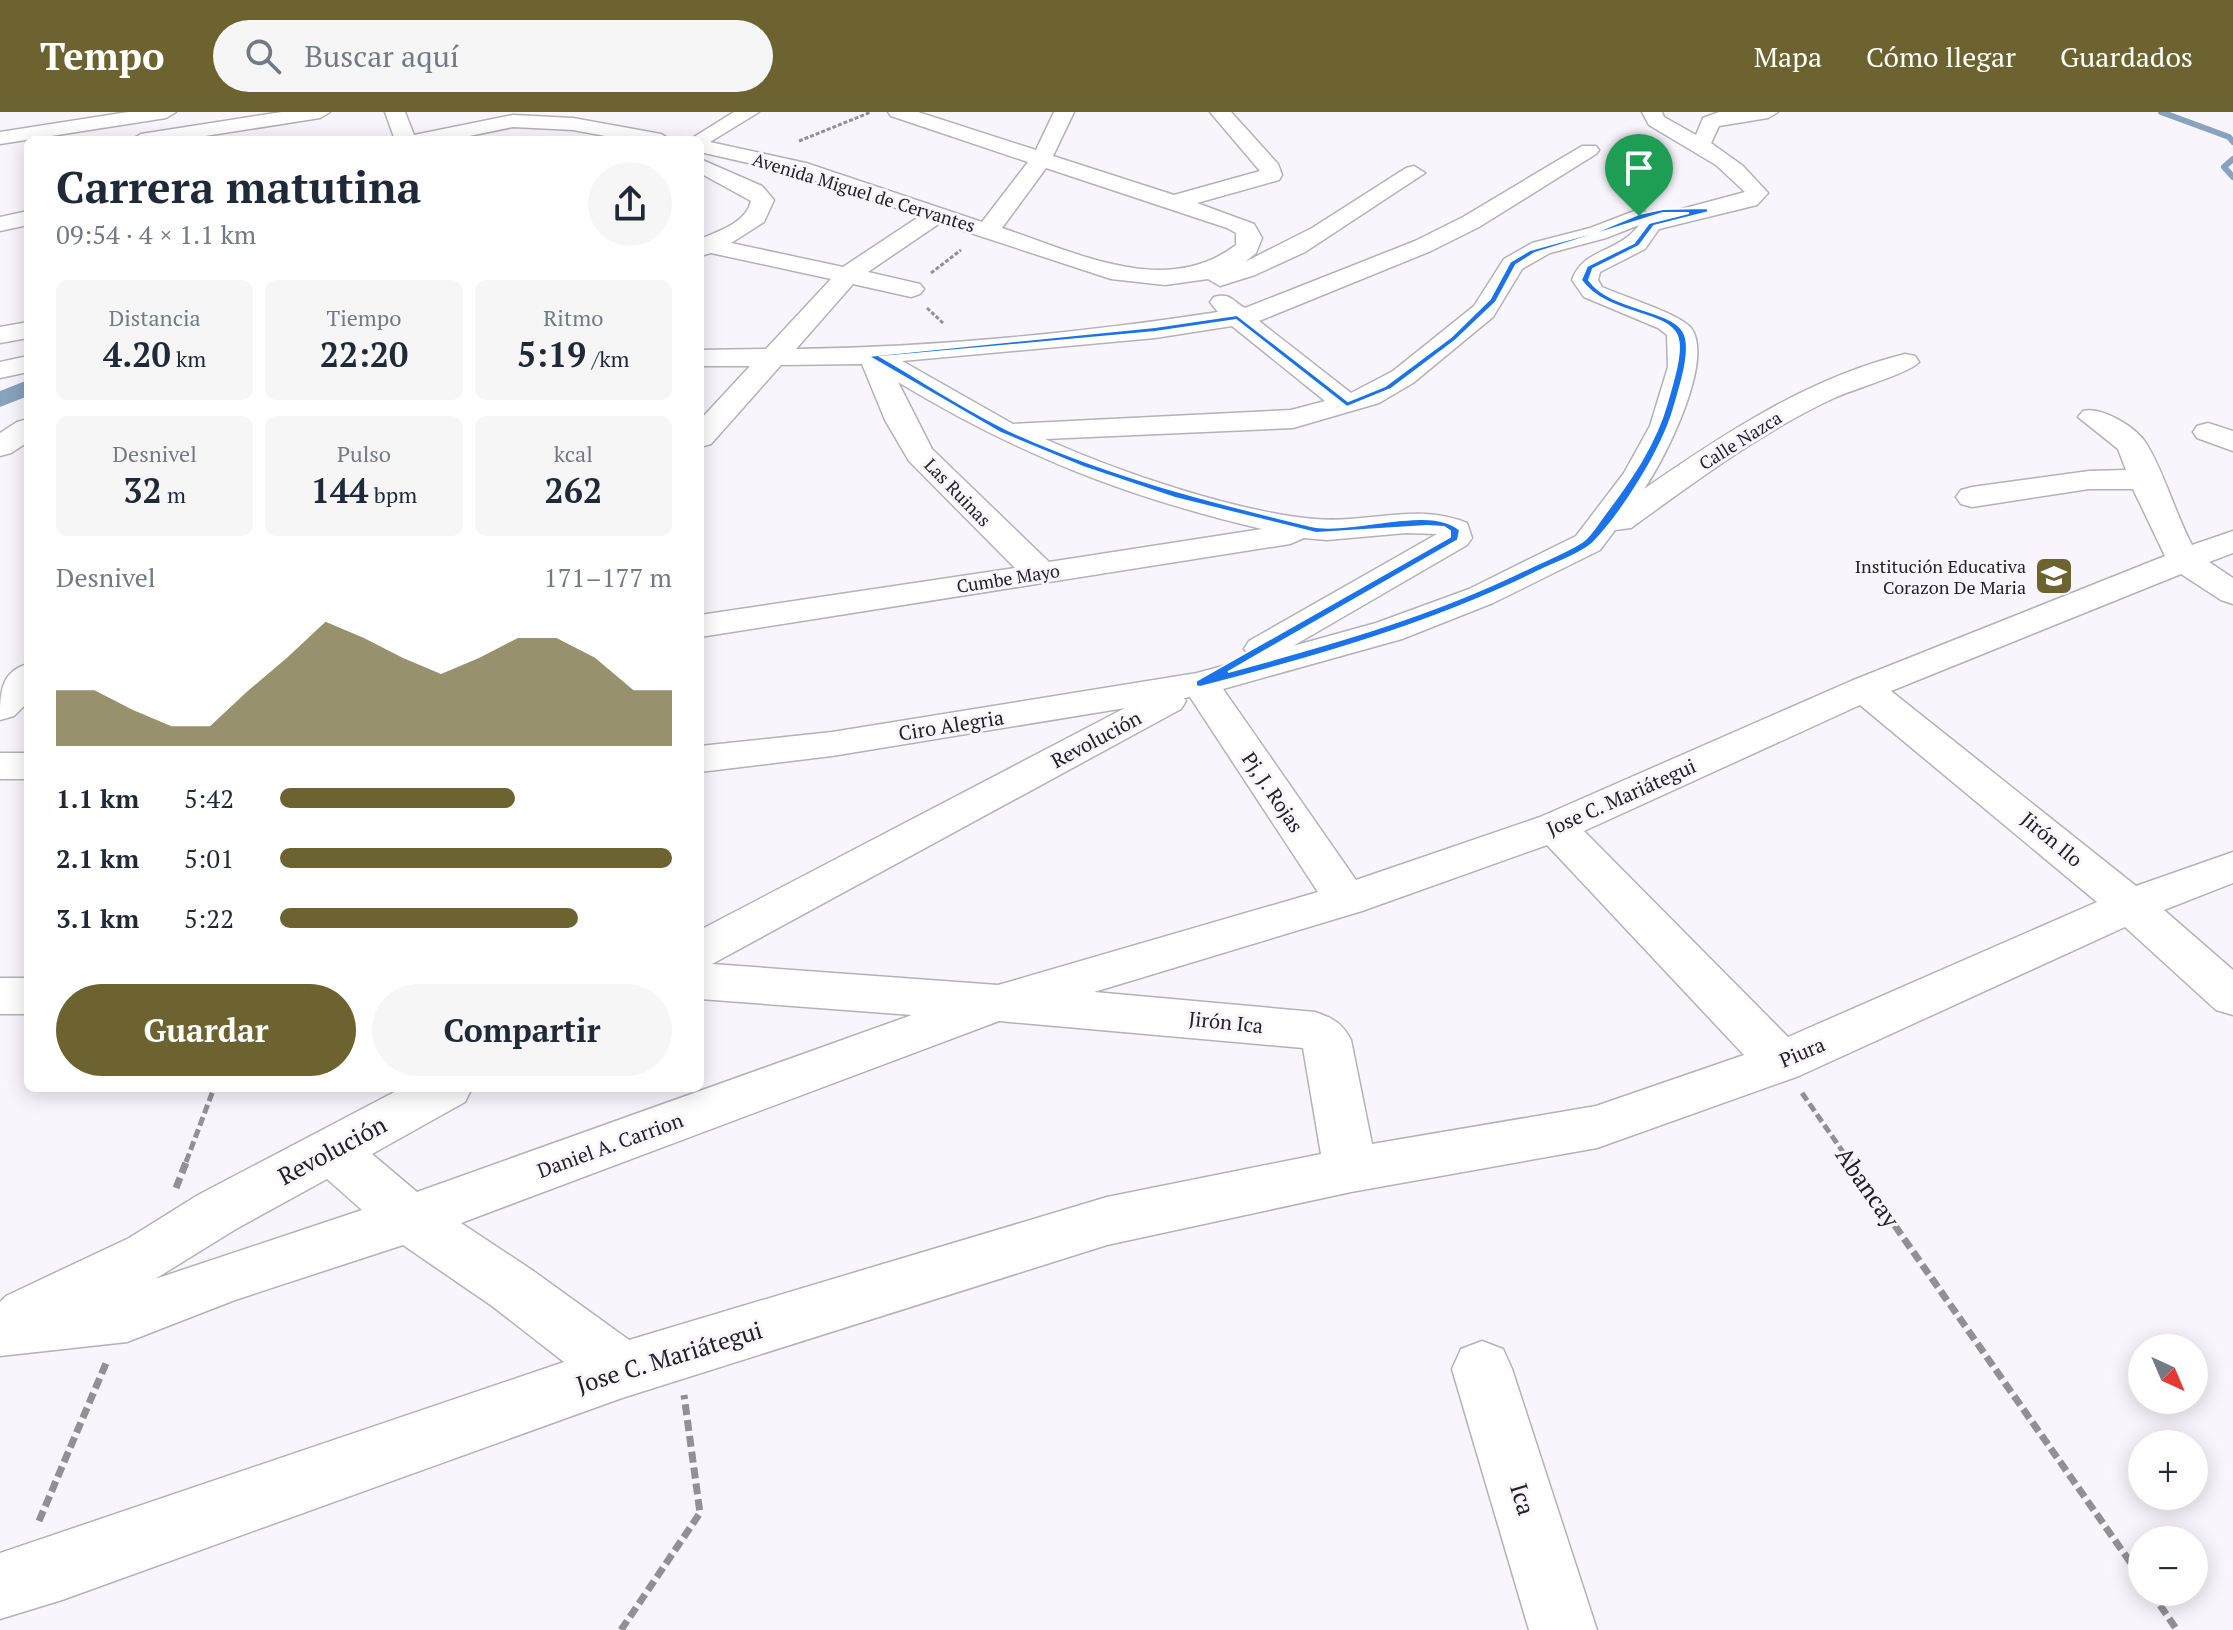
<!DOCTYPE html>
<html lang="es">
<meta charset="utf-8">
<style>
:root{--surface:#fff;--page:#f6f6f7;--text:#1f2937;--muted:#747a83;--accent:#6c6330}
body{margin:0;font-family:"PT Serif",serif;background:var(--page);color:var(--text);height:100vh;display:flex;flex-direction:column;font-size:30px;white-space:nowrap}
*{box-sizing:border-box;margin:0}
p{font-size:26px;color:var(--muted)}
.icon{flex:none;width:44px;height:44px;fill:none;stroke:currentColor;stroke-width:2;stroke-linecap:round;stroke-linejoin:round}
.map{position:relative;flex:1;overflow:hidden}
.details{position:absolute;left:24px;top:24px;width:680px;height:956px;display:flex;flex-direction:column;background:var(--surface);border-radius:12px;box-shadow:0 4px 20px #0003}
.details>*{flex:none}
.needle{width:52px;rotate:136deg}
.tools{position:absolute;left:2128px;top:1222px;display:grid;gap:16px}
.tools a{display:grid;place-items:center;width:80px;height:80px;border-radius:50%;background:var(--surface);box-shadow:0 4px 20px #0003;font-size:40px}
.pin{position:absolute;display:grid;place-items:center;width:68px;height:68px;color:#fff;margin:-82px -34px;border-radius:50% 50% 50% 0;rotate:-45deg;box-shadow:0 0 8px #0007}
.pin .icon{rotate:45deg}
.round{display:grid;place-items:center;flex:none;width:84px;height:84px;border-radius:42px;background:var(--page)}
.summary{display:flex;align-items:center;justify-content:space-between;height:136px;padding:0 32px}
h1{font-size:44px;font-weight:600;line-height:60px}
.stats{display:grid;grid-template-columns:repeat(3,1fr);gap:12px;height:136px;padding:8px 32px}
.stats div{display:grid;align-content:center;border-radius:12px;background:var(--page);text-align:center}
.stats b{font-size:34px;font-weight:600}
.stats small{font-size:22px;font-weight:400}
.stats p{font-size:22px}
.chart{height:224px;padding:16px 32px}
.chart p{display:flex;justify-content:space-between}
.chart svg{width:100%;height:144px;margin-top:8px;fill:var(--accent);opacity:.7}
.button{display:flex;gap:16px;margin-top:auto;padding:16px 32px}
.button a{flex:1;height:92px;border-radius:48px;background:var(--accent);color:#fff;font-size:32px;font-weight:600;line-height:92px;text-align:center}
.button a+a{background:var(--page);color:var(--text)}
ul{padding:0 32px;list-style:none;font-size:26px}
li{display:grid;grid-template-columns:128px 96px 1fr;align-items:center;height:60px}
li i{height:20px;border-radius:10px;background:var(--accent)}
header{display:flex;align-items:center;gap:48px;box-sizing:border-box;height:112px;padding:0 40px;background:var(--accent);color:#fff}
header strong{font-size:38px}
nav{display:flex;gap:44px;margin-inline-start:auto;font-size:28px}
.search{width:560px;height:72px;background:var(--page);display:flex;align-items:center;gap:20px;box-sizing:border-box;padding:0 28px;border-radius:44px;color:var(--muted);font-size:30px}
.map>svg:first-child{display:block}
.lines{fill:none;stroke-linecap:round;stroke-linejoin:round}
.stream{stroke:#88a3bd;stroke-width:6}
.canal{fill:#88a3bd;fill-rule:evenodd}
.minor-casing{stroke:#b4b1b8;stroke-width:3}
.path-far2{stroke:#939095;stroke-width:3;stroke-dasharray:4 2;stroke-linecap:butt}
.path-far1{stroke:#939095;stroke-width:5;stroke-dasharray:9 4;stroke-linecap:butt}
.path{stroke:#939095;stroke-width:7;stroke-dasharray:11 5;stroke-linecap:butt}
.minor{fill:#fff;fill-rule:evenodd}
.route{fill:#1a73e8;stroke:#fff;stroke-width:2;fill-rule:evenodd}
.labels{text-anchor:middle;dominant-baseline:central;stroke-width:6;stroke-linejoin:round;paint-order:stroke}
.far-street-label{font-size:18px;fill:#222123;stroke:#f9f5fd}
.far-poi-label{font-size:18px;fill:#222123;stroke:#f9f5fd;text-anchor:end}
.street-label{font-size:20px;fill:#222123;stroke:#f9f5fd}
.near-street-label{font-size:24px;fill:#222123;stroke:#f9f5fd}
</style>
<header>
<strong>Tempo</strong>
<div class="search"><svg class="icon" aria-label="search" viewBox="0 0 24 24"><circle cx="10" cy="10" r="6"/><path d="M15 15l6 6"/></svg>Buscar aquí</div>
<nav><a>Mapa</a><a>Cómo llegar</a><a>Guardados</a></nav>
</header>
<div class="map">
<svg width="2233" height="1518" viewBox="0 0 2233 1518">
<rect width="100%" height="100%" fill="#f9f5fd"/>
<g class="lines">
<path class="stream" d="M2161 0 2229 25 2233 30
M2233 47 2224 55 2233 65"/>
<path class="canal" d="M28 268V284L0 295V279Z"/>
<g class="minor-casing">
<path id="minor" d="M128 0H176L166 6 0 32V20Z
M282 0H330L320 6 180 28H131L141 22Z
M385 0H405L414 23 513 3 573 6 661 22 671 28H627L573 18 513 15 450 28H395Z
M734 0H759L710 30 806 51 982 110 1028 50 891 4 888 0H918L1036 38 1054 0H1074L1053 44 1174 83 1260 59 1210 0H1231L1278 52 1282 63 1279 68 1197 91 1254 112 1262 126 1256 141 1245 150 1312 116 1406 56 1414 54 1425 61 1305 140 1255 163 1220 174 1208 167 1165 173 1111 167 940 111 868 160 920 172 924 177 920 182 911 185 853 172 796 237C934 235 1081 221 1218 200L1210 190 1214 185C1231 180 1233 190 1245 196L1415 129 1463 105 1582 34H1596L1599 38 1596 42 1479 115 1431 139 1259 209 1351 281 1393 259 1474 194 1504 147 1532 131 1590 116 1637 98 1645 100 1648 106 1745 80 1716 53 1649 13 1642 0H1662L1664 5 1696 23 1703 6 1719 0H1778L1768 6 1719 14 1711 31 1743 54 1768 81 1757 93 1659 117 1645 137 1600 160 1598 168 1602 175C1622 184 1680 202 1691 216 1715 248 1664 349 1644 377 1725 321 1808 266 1905 242L1915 244 1919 250C1912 260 1851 278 1834 286 1761 320 1696 369 1631 416L1615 418 1600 438 1493 491 1402 527 1223 577 1356 768 1540 705 1851 569 2165 444 2133 377H2089L1972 395 1961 392 1956 385 1961 378 1972 375 2089 359 2126 358 2118 337 2078 305 2083 299C2101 294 2136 315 2146 331 2164 360 2175 401 2192 433L2233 419V441L2209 450 2233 466V492L2221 488 2181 462 1891 579 2136 774 2233 740V771L2164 798 2233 858V903L2216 898 2125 815 1799 964 1597 1036 1351 1080 1107 1133 622 1286 62 1488 0 1507V1441L564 1250 492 1194 403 1133 235 1188 127 1230 0 1244V1190L6 1184 129 1126 198 1083 402 976H472L465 990 372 1042 417 1080 912 903 700 887V818L1125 596 832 644 700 660V634L832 620 1197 561 1252 546 1244 537 1249 529 1437 422 1406 421 1327 428 1304 426 1290 432 700 525V503L1015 456 909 349 885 308 862 252 781 253 711 332 700 335V308L750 254H700V238L766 237 831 167 711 141 700 144V127C719 119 746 111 751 89L700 61V47L762 74 774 88 764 110 731 131 843 155 920 104 792 61 700 40V28H689ZM1046 56 1227 116 1236 121V133C1166 187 1075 140 1002 116ZM1639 113C1619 141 1583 136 1572 168L1584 185 1658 216 1667 223 1668 255 1650 314 1624 361 1576 424 1469 477 1376 511 1293 534 1467 433 1472 426 1467 411C1416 390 1367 412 1315 407 1235 400 1119 360 1045 327L1293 316 1379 291 1413 271 1493 205 1522 157 1550 141 1606 126ZM1232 214 1325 289 1291 298 1013 312 902 249 1155 226ZM898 270C1017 342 1126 385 1262 417L1049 450 932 337ZM1190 585 1318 780 998 873 712 852 1181 597 1186 589 1184 586ZM1860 593 2097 790 1788 925 1584 719ZM1547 733 1744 943 1596 994 1372 1032 1351 928C1342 911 1333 906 1315 900L1094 880 1362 799ZM999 909 1303 936 1321 1042 1107 1085 629 1228 532 1158 461 1111ZM327 1067 362 1098 155 1167 236 1117Z
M28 99V113L0 119V105Z
M28 210V226L0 231V215Z
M28 244V260L0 266V250Z
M28 307V330L11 341 0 344V321L17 310Z
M2208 311 2233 319V339L2197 326 2193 320 2197 314Z
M28 552V590L14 604 0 608C0 583 0 559 28 552Z
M0 641H28V667H0Z
M0 866H28V902H0Z
M1482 1229 1503 1237 1512 1257 1597 1518H1529L1452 1257 1461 1237Z"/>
</g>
<path class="path-far2" d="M799 29 871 0
M931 161 961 138
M927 196 943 211"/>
<path class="path-far1" d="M1802 981 1850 1050
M186 1050 214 976"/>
<path class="path" d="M1849 1048 2142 1467
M176 1076 187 1048
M39 1409 107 1249
M2151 1480 2177 1518
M621 1518 700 1401 684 1283"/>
<use href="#minor" class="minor"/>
</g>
<path class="route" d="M1707 96 1709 100 1654 114 1639 134 1593 157 1589 168C1610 198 1668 196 1683 219 1694 236 1679 278 1674 296 1662 338 1623 400 1593 431 1580 443 1555 451 1539 459 1431 512 1316 545 1200 575L1196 574V569L1450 425V419L1444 415 1427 414 1316 421 1175 386 1083 355 1001 321 868 244 1155 215 1237 203 1348 289 1385 274 1451 225 1490 187 1510 150 1530 138 1596 120 1639 102 1663 97ZM1663 101H1689L1649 111 1634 131 1587 154 1581 168C1605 202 1660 199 1675 220 1686 234 1671 275 1667 291 1655 333 1631 367 1605 402 1598 411 1591 424 1582 430 1565 441 1545 448 1527 457 1431 504 1331 532 1228 560L1458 428 1460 418C1431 391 1350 423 1311 414 1208 389 1105 363 1008 318 964 297 923 269 881 245L1155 220 1236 208 1347 295 1391 277 1456 228 1496 190 1516 153 1535 141Z"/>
<defs>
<g id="school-square" transform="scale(2)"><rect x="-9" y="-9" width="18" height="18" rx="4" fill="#6c6330" stroke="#f9f5fd"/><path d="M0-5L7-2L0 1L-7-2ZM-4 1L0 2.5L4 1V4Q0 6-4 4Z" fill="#fff"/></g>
</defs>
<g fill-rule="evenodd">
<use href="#school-square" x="2054" y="464"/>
</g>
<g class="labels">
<g class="far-street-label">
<text transform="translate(864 80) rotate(17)">Avenida Miguel de Cervantes</text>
<text transform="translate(1740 328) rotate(-32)">Calle Nazca</text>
<text transform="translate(958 380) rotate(46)">Las Ruinas</text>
<text transform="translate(1008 466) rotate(-9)">Cumbe Mayo</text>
</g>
<g class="far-poi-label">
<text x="2026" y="454">Institución Educativa<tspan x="2026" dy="21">Corazon De Maria</tspan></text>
</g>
<g class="street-label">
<text transform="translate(951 613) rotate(-9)">Ciro Alegria</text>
<text transform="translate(1096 627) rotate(-28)">Revolución</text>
<text transform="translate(1273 680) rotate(56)">Pj, J. Rojas</text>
<text transform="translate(1621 685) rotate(-24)">Jose C. Mariátegui</text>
<text transform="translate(2052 727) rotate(40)">Jirón Ilo</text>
<text transform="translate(1226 910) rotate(6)">Jirón Ica</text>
<text transform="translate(1802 940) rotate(-23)">Piura</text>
<text transform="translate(610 1033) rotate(-20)">Daniel A. Carrion</text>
</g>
<g class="near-street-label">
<text transform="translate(332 1038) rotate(-28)">Revolución</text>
<text transform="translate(1868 1075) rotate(55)">Abancay</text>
<text transform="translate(669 1245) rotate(-17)">Jose C. Mariátegui</text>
<text transform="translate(1523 1387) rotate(73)">Ica</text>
</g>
</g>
</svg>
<div class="tools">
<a><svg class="needle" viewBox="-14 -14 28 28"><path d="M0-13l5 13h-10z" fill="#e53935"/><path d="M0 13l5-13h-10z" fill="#747a83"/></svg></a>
<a>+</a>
<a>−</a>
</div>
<div class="pin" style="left:1639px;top:104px;background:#1e9e55"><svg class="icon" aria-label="arrive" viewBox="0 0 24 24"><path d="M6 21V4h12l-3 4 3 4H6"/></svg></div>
<section class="details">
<div class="summary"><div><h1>Carrera matutina</h1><p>09:54 · 4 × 1.1 km</p></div><a class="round"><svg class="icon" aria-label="share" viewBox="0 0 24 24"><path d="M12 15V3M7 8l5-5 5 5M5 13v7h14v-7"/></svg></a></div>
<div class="stats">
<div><p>Distancia</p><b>4.20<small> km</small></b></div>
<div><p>Tiempo</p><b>22:20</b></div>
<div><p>Ritmo</p><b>5:19<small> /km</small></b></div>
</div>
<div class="stats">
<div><p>Desnivel</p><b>32<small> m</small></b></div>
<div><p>Pulso</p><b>144<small> bpm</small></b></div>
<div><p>kcal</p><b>262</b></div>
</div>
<div class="chart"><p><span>Desnivel</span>171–177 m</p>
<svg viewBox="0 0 160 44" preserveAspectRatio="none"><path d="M0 44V27L10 27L20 33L30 38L40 38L50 27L60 17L70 6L80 11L90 17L100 22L110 17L120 11L130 11L140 17L150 27L160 27V44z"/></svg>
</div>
<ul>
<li><b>1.1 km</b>5:42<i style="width:60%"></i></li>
<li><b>2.1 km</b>5:01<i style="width:100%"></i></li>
<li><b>3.1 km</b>5:22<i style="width:76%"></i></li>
</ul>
<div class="button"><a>Guardar</a><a>Compartir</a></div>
</section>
</div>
